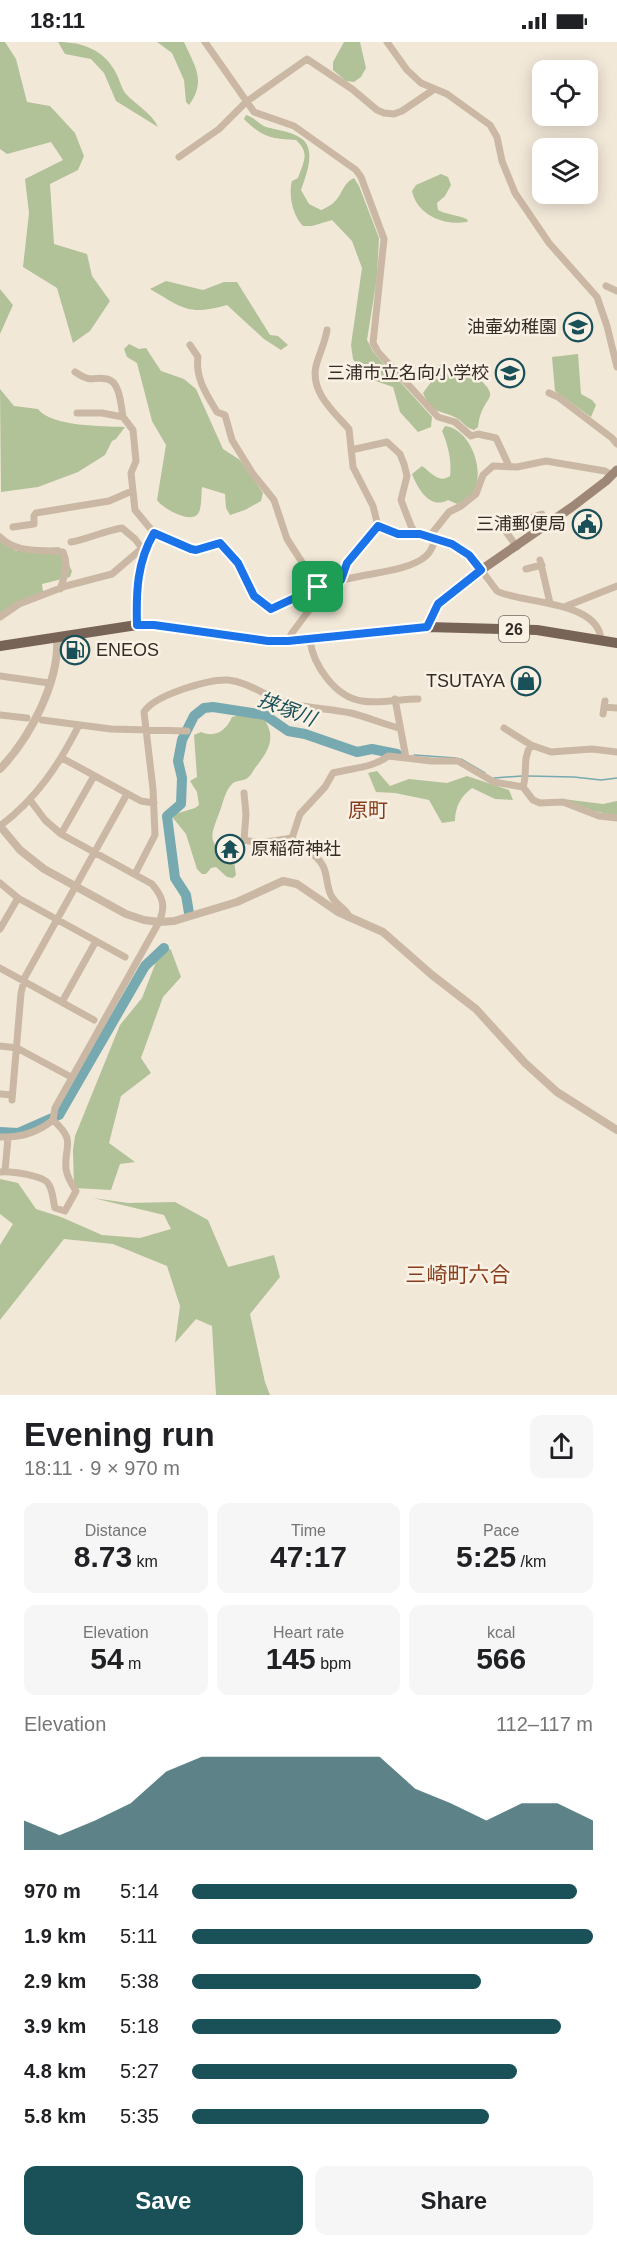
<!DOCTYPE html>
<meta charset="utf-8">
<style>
:root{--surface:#fff;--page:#f6f6f6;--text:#202124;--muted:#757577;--accent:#1a5058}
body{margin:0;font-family:Arial,"Noto Sans JP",sans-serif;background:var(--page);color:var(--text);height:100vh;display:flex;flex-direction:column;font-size:22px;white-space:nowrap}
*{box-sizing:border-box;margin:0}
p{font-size:20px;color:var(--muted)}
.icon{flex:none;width:33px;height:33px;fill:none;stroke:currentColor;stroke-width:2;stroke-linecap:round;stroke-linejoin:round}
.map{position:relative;height:1353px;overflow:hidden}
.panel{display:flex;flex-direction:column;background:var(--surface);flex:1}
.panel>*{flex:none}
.fabs{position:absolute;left:532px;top:18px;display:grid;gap:12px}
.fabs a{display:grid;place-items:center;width:66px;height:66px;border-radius:12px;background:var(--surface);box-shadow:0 3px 15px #0003;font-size:30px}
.pin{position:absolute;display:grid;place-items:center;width:51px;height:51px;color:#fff;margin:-26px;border-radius:12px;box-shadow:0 3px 9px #0006}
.round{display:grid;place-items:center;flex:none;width:63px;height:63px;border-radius:12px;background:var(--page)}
.overview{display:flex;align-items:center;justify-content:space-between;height:102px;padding:0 24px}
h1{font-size:33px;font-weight:700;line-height:45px}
.figures{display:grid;grid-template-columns:repeat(3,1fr);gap:9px;height:102px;padding:6px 24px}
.figures div{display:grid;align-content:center;border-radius:12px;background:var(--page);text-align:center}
.figures b{font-size:30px;font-weight:700}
.figures small{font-size:16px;font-weight:400}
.figures p{font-size:16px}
.chart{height:168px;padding:12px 24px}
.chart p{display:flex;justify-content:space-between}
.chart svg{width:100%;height:108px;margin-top:6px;fill:var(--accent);opacity:.7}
.primary-button{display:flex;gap:12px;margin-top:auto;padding:12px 24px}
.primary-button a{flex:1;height:69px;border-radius:12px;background:var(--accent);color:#fff;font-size:24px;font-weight:700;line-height:69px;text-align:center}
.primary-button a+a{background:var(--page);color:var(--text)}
ul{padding:0 24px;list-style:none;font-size:20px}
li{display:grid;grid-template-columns:96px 72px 1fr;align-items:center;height:45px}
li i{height:15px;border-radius:8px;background:var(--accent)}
.status{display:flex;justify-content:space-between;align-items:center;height:42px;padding:0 30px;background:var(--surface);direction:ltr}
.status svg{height:16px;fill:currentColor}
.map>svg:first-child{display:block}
.green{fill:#b1c198}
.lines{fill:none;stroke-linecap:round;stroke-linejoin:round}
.stream{stroke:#76aab0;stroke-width:1.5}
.river{stroke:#76aab0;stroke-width:10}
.minor{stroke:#cab8a4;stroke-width:7}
.tertiary{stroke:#cab8a4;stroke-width:8}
.secondary{stroke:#9e8776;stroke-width:9}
.primary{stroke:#786456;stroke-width:10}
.route-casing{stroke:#fff;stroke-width:12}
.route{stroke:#1a73e8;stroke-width:8}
.labels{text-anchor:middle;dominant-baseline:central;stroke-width:5;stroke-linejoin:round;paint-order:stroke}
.shield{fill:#faf1e5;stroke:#70675f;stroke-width:1.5}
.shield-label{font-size:16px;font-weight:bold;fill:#352c26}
.poi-label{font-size:18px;fill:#352c26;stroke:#faf1e5;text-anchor:end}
.water-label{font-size:20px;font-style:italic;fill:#1a5058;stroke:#faf1e5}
.neighbourhood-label{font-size:20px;fill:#873d1c;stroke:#faf1e5}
.quarter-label{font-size:21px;fill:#873d1c;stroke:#faf1e5}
</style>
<div class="status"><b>18:11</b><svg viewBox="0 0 49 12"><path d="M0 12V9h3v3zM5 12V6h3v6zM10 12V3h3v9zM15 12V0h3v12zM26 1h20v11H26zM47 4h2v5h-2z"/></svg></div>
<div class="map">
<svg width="617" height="1353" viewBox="0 0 617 1353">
<rect width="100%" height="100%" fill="#f2e8d8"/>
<path class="green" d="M0 0H5L16 17 27 60 50 64 75 91 84 114 78 128 50 142 54 202 87 212 92 234 110 259 90 289 73 301 57 246 23 225 29 171 25 137 63 118 51 100 7 112 0 107Z
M58 0C83 0 104 8 116 31 120 38 121 46 126 52 137 64 151 70 158 85L116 59 104 31 91 17 65 12Z
M157 0H184C194 23 207 38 189 63L186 60 184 38 172 11Z
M344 0H360L366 26 361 35 354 40 346 39 333 28V20Z
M246 73C254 75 259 82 266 85 277 88 289 89 299 95 318 105 306 133 301 148L309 162 321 168C345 159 338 144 354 136L359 144 379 196 377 235 367 298 374 311 432 375 431 385 418 390 400 370 393 345 364 335 353 317 351 303 362 226 352 199 332 178 312 184H303C293 174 288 153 292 139L298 136C304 119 310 111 296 98 271 97 262 95 244 77Z
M441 132 448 135 451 143 445 154 437 161 438 168C447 173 460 173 468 178L467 180C444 184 417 173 412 149L416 143Z
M166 239 203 248 224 240H237L270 293 278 294 288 303 281 308 264 297 227 263C188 274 183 266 150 247Z
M0 247 13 263 0 292Z
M129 302 139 307 146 306 161 329 184 337 196 347 223 407 240 418 263 451 261 459 245 468 230 473 226 466 225 452 202 445C201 452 202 463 199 470 193 484 162 466 157 458L166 403 152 379 137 321 127 315 124 307Z
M578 312 581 352 592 358 596 363 591 375 555 349 552 315Z
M443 323 453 329 469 328C508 361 482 348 478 385L474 388C466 386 464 381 458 377 442 367 433 374 423 351L434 336V328L437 324Z
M0 347 14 364 38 367C52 385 103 384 125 385L116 397 112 399 105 413 78 430 38 445 1 450Z
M445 384C471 387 486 430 473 451 469 457 463 459 457 462L448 458C430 468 418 447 412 432L422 424C431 430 438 442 450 434 452 419 448 403 442 389Z
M0 498 16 509 59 505 72 529 70 535 42 542 43 550 0 571Z
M244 672 264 677C277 696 268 710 255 726 253 729 250 735 246 737 242 739 238 738 233 741 226 747 224 757 221 766 210 797 205 798 234 819L236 833 233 836 227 835 216 825 211 826 206 832H202L197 827 186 792 173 776 175 772 195 766 199 763 197 750 190 739 197 735 194 693 201 690C215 696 226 689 232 675Z
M377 729 390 744 409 737 447 741 467 734 509 748 513 758 495 757 472 746C461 754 455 765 455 779L442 781 429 758 395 751 376 750 368 731Z
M563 757 603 762 617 759V774L585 767Z
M163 902 171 908 181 935 163 955 141 1016 151 1031 121 1054 109 1101 135 1120 120 1122 111 1148 74 1146 73 1108 75 1094 120 983 142 956Z
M0 1137 18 1141 36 1167 61 1175 102 1193 140 1196 171 1187 164 1173 93 1156 128 1161 175 1160 208 1178 228 1225 274 1213 280 1235 250 1272 265 1340 270 1353H216L212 1284 196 1277 175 1301 180 1264 167 1224 113 1202 64 1197 0 1278V1203L13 1182 0 1172Z"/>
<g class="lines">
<path class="stream" d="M414 713 456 716
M461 717 485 731
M528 734 574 735 601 738 617 736
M494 736 522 734"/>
<path class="river" d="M189 871 186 853 175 836 167 774 181 762 182 736 178 719 182 698 194 674 204 666 213 665 265 673 288 689 305 692 357 710 372 707 397 712
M0 1090 18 1091 59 1073 145 924 164 906"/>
<path class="minor" d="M205 0 254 70 294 84 356 128 361 135 384 197 373 301 378 310 438 375 455 380 471 394 478 392 496 396 509 424
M387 0 407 28 421 41 447 52 490 83 497 95 502 119 515 151 549 201 597 255 607 284 617 325
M179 115 219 87 246 60 307 17 352 47 377 68 384 71 394 72 402 69 433 48
M606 244 617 249
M327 288C325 301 319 312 316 324 310 350 334 370 349 387L353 425 373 464 378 484 398 492H420L451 502 473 517 497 549C522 562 599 558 601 598
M190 303 198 315C195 336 207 353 217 370L225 373 232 398 253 432 274 458 287 497 318 545
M75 330C94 342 90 334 107 337 120 339 121 364 123 375
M549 351 558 355 612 396 617 402
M77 371H102L123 375 133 388 136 419 131 431 135 468 154 491 191 507 196 508 220 501C242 521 246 552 269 567L281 564 318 545 323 546
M351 408 387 400 400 412 404 422 407 434 401 458 411 484 416 492
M13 485 34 482V474L36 471 109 459 132 449
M0 495C16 512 42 507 63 510 69 523 65 534 60 547
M429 495 449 470 461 464 476 452 483 433 493 424 517 425 546 419 605 429 612 433
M71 500C88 497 104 489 122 486L135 497 141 505
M517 505 504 487 506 483 542 472
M540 518 550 561
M526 527 542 523
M341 538 347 521 378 484
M564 565 617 544
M0 575 19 562 66 544 112 532 147 502
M137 583C136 550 136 520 154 491
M310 598C313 623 335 655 362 659 379 662 400 657 418 657
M288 599 292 591 321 552 323 546C350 530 405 533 426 514 431 510 433 504 435 498
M0 634 49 641
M395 657 406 716 431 719H458L494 740 523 745 533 758 540 761 563 760 599 774 617 776
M604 665 617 666
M603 672 605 659
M0 673 27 676
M42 678 111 687 187 689
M504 686 531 703 551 710 592 707 617 710
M62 716 141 759 154 761
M523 745C528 730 522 717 531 703
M244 751 246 772 244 798 260 801 292 796
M0 784C36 757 59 723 79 683
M61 792 94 734
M292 796 300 772 325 745 333 731C352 726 373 726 388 714L406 716
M292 796C301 806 317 811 323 824 328 833 326 846 332 855 337 864 346 866 350 876
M135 832 155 793 153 747 144 670C154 653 209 637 228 638 250 640 267 656 288 661 308 666 330 667 351 671 367 675 383 682 399 686
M0 841 18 856 0 887
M18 856 125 915
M0 926 94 978
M62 960 96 899
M0 1004 17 1006 71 1035
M1 1052 12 1053
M12 1058 21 951 25 935 127 752
M0 1095C20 1096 37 1091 53 1078
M5 1129 8 1096
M0 1130C10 1129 45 1133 49 1143 53 1149 53 1159 55 1166L65 1169 76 1149C72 1143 67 1134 66 1127 64 1102 77 1100 53 1078L55 1066 159 880C166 864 163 855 152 842L61 792 45 778 30 758"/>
<path class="tertiary" d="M0 727C30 696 60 639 57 595
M0 784 20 808 44 827 126 872 144 878 159 880 174 879 237 860 283 839 297 842 338 870 383 890 432 933 476 967 525 1021 557 1050 617 1088"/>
<path class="secondary" d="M427 585 438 562 481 528 572 465 606 439 617 428"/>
<path class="primary" d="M0 604 137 583H154L268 599H288L427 585 537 588 617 601"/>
</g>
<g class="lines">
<g class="route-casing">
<path id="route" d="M378 484 398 492H420L452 502 469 513 481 528 438 562 427 585 288 599H268L154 583H137C136 550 137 520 154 491L191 507 196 508 220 501 238 521 254 554 271 567 318 545 323 546 341 538 347 521Z"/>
</g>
<use href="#route" class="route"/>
</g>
<defs>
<g id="school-ring" transform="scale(1.5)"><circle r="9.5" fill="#faf1e5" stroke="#1a5058" stroke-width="1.5"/><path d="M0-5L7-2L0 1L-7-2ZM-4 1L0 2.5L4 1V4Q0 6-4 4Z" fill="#1a5058"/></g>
<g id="civic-ring" transform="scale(1.5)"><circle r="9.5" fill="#faf1e5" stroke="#1a5058" stroke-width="1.5"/><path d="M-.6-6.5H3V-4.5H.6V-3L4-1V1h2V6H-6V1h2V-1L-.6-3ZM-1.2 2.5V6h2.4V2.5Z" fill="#1a5058"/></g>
<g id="fuel-ring" transform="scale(1.5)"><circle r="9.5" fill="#faf1e5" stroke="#1a5058" stroke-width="1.5"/><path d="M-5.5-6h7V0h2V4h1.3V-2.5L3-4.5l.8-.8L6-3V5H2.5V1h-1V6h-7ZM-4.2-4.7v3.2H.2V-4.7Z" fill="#1a5058"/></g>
<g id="shop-ring" transform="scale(1.5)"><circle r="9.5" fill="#faf1e5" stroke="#1a5058" stroke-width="1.5"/><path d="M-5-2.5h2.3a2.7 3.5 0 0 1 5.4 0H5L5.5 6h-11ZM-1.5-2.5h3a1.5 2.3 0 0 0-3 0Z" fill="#1a5058"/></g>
<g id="temple-ring" transform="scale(1.5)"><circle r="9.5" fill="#faf1e5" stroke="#1a5058" stroke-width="1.5"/><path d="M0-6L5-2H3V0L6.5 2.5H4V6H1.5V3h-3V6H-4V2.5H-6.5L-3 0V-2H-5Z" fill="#1a5058"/></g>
</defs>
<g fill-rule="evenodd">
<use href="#school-ring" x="578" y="285"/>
<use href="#school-ring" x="510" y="331"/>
<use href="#civic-ring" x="587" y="482"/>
<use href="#fuel-ring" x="75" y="608"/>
<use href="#shop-ring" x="526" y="639"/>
<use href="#temple-ring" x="230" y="807"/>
</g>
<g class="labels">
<rect class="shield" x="499" y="574" width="30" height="26" rx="4.5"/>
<g class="shield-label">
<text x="514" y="587">26</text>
</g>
<g class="poi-label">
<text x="557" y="285">油壷幼稚園</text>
<text x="489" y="331">三浦市立名向小学校</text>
<text x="566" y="482">三浦郵便局</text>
<text x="96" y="608" text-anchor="start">ENEOS</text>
<text x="505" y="639">TSUTAYA</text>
<text x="251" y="807" text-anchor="start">原稲荷神社</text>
</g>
<g class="water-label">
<text transform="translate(287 667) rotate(21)">挟塚川</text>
</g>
<g class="neighbourhood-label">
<text x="368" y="768">原町</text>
</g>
<g class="quarter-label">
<text x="458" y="1232">三崎町六合</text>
</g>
</g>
</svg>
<div class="fabs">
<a><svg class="icon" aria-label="locate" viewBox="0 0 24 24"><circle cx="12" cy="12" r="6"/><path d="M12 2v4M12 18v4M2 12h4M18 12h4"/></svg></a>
<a><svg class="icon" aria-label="layers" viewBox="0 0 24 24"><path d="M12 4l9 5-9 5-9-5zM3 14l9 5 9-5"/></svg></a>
</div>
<div class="pin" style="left:318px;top:545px;background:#1e9e55"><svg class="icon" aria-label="arrive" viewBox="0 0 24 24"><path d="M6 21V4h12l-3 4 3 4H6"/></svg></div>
</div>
<section class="panel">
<div class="overview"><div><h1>Evening run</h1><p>18:11 · 9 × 970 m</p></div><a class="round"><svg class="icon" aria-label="share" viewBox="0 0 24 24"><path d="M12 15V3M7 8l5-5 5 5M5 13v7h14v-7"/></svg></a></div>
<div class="figures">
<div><p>Distance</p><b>8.73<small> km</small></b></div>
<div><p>Time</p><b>47:17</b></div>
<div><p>Pace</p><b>5:25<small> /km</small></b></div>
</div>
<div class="figures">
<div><p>Elevation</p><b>54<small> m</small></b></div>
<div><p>Heart rate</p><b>145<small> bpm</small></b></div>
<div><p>kcal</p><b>566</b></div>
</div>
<div class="chart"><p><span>Elevation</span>112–117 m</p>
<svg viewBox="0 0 160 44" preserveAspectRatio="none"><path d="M0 44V32L10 38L20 32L30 25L40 12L50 6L60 6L70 6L80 6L90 6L100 6L110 19L120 25L130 32L140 25L150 25L160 32V44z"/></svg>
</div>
<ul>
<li><b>970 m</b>5:14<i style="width:96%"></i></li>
<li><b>1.9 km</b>5:11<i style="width:100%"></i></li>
<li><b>2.9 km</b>5:38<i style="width:72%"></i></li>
<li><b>3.9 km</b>5:18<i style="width:92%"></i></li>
<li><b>4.8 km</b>5:27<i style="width:81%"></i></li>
<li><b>5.8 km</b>5:35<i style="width:74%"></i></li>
</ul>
<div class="primary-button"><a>Save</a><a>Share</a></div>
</section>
